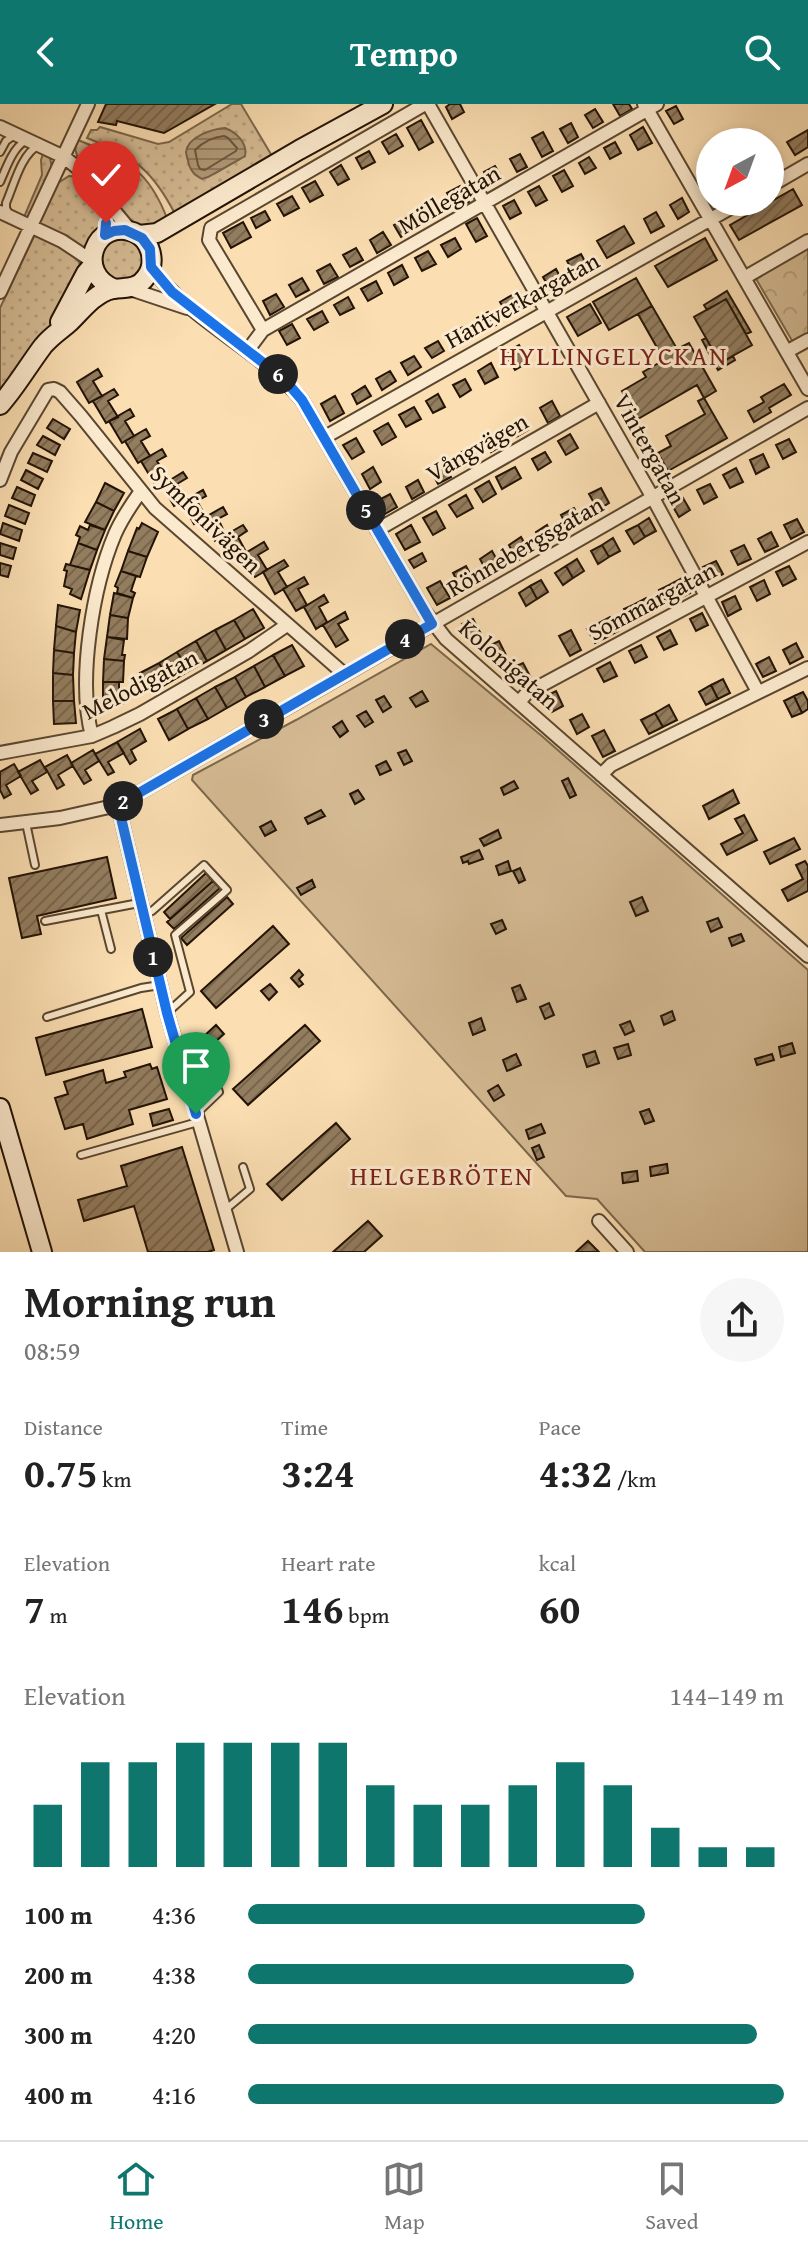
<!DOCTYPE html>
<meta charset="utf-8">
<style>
:root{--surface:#fff;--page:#f6f6f6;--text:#222;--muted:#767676;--line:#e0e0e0;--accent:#0f766e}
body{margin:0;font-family:"Gentium Book Plus",serif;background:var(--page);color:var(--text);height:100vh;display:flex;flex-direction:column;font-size:30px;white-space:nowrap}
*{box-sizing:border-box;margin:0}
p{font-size:26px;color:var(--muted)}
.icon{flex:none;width:44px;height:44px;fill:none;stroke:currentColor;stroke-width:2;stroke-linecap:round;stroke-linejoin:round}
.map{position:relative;height:1148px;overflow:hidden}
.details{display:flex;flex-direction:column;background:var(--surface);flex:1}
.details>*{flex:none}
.needle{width:52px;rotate:221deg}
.controls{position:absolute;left:696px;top:24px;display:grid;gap:16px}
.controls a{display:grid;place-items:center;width:88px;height:88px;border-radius:50%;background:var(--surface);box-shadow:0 4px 12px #0003;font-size:40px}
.pin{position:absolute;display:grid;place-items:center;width:68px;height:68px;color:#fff;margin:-82px -34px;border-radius:50% 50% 50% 0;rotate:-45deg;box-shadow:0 0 8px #0007}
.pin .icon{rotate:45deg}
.km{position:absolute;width:40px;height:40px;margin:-20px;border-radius:50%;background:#222;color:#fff;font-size:22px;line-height:40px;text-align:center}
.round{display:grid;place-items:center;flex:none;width:84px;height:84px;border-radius:42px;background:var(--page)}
.headline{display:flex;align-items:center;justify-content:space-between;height:136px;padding:0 24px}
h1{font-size:44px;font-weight:700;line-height:60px}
.metrics{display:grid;grid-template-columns:repeat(3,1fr);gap:12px;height:136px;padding:8px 24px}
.metrics div{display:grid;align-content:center}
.metrics b{font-size:40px;font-weight:700}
.metrics small{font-size:22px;font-weight:400}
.metrics p{font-size:22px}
.chart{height:224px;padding:16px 24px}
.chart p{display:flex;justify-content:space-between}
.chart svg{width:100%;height:144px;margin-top:8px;stroke:var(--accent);stroke-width:6}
ul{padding:0 24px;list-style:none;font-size:26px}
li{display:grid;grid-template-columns:128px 96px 1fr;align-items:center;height:60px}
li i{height:20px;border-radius:10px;background:var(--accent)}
header{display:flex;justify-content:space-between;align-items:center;height:104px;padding:0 24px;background:var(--accent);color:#fff;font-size:36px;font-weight:700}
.tab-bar{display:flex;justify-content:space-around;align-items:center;height:112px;border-top:2px solid var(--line);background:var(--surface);font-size:22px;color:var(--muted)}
.tab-bar a{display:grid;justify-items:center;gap:4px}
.tab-bar .on{color:var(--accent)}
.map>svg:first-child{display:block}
.grass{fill:url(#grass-dots);stroke:#7c684d;stroke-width:2;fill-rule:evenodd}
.park{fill:url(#park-crowns);stroke:#7c684d;stroke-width:2}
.garden{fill:#d6bc95;stroke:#7c684d;stroke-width:2}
.water{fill:url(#water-rules);stroke:#79644a;stroke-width:2}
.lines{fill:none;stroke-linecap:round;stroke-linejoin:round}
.shore{stroke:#6a563e;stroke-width:2}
.building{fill:url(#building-hatch);stroke:#231305;stroke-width:2}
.service-casing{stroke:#594630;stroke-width:10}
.minor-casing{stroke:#594630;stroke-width:16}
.secondary-casing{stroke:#231305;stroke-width:22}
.service{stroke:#fceace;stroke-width:6}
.minor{stroke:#fceace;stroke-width:12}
.secondary{stroke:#fceace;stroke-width:18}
.route-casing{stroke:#fff;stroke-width:16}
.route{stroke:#1a73e8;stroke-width:10}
.labels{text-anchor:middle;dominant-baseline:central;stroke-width:6;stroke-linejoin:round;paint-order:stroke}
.street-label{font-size:24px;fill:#231305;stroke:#fceace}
.neighbourhood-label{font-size:26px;letter-spacing:2px;fill:#7a1f14;stroke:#fceace}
</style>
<header><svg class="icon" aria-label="back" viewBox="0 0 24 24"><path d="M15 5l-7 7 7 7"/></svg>Tempo<svg class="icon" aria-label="search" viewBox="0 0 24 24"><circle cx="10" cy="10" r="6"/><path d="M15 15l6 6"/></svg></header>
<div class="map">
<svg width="808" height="1148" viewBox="0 0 808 1148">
<defs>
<pattern id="grass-dots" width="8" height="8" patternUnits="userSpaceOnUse" patternTransform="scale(2)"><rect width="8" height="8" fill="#d6bc95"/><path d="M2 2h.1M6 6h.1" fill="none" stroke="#b7a17f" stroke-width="1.8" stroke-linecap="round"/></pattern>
<pattern id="park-crowns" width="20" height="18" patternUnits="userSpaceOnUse" patternTransform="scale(2)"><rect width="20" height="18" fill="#d6bc95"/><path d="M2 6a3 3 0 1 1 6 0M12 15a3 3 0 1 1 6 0" fill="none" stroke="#b7a17f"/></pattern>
<pattern id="water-rules" width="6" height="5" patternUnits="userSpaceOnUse" patternTransform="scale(2)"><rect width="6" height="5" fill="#b29a78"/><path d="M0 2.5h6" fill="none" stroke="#907c60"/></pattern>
<pattern id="building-hatch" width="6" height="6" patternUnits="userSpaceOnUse" patternTransform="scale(2)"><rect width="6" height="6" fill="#937d5f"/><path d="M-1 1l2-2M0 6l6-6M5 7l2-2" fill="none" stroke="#78654c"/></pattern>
</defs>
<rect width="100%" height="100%" fill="#fbdfb3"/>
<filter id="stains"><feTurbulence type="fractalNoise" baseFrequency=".0025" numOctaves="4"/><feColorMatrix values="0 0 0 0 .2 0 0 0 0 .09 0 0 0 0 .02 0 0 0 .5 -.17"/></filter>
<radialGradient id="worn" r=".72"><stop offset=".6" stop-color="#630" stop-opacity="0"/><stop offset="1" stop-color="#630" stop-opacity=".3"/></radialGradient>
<path class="grass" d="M232 0H241L272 52 175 110C152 65 133 52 87 34L91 26H97L100 23 158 40 169 38ZM187 52 238 56 214 70 189 60Z
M78 36C127 56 149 65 168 117 155 124 144 125 130 117L78 55 75 44Z
M43 50 50 54 52 64 30 113H24L42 71 41 56Z
M69 72C74 72 77 72 81 75 92 83 106 108 101 121 97 131 90 140 85 150L38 123 58 79Z
M35 130C56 140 84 146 81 173L49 227 0 294V204Z
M102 155a21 21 0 1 1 42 0a21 21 0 1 1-42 0Z"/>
<path class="park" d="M808 144V232L794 240 755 173Z"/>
<path class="garden" d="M431 540 543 633 808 866V1148H645L597 1095 566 1092 192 676 193 671 296 616Z"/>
<path class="water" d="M225 24C236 28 248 39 245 52L208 73 202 75C195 71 192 69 189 61 189 59 186 50 186 48 188 32 213 25 225 24Z"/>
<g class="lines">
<path class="shore" d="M224 32 228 34 237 44 236 47 205 66 200 65 198 61 195 46C203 38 213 33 224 32Z"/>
</g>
<path class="building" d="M106 0H215L164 29 117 17 116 21 98 18Z
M450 0H460L464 8 452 15 446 3Z
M613 0H629L632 5 620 12Z
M676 2 683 15 674 20 666 7Z
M595 5 603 18 593 24 585 11Z
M421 16 433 38 419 46 407 24Z
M571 19 578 33 568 39 560 25Z
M643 23 652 39 638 46 630 31Z
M808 26V43L795 51 787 38Z
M543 28 553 47 542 53 532 34Z
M396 30 403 42 389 50 382 38Z
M615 38 621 49 610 55 604 44Z
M369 47 375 58 362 65 356 54Z
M520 50 527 63 517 68 510 55Z
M589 53 596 64 585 70 579 59Z
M341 61 349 75 338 81 330 68Z
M495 62 503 75 491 81 484 68Z
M564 66 573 82 562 88 553 72Z
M315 77 323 91 310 98 302 84Z
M460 82 469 98 456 105 447 89Z
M539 82 547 96 536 102 528 88Z
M793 85 802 101 739 136 730 121Z
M292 92 299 104 284 112 277 100Z
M682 94 689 108 678 115 670 101Z
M514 96 521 109 510 115 503 102Z
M433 98 440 111 427 118 419 106Z
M265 107 270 116 256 124 251 114Z
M656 108 664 122 651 129 644 115Z
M408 113 415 125 401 133 394 121Z
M477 114 487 132 476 138 466 120Z
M243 118 251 133 231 144 223 129Z
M624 122 634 139 607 154 597 137Z
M383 128 391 141 377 149 370 136Z
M455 134 461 145 448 153 441 141Z
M705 134 717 156 668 183 655 162Z
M356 144 363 156 350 163 343 151Z
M428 147 436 160 422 167 415 154Z
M581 150 589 165 576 173 567 157Z
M330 160 338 173 324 180 317 167Z
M402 161 408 173 394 181 388 169Z
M556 165 564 180 551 187 543 173Z
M302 174 309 186 296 193 289 181Z
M636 174 652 202 609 226 593 198Z
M376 177 382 189 368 197 361 185Z
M519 187 527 201 508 211 500 198Z
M727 187 751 228 746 230 726 195 707 206 704 201Z
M276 190 284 203 270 211 263 197Z
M348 193 354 204 340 211 334 201Z
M726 195 752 241 720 259 694 213Z
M590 200 601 219 578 232 567 213Z
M652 202 677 245 689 239 716 287 704 294 697 281 638 315 622 287 646 273 643 268 664 256 638 210Z
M322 207 328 218 314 226 307 215Z
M488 208 496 221 484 227 477 214Z
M292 220 300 234 287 241 279 227Z
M463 223 470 235 459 240 453 228Z
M706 234 720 259 733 252 735 256 718 266 702 236Z
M438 237 444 247 432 254 425 244Z
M519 241 529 258 515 266 505 249Z
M414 252 421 263 408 271 401 259Z
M491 259 498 273 485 280 478 267Z
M98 265 102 272 93 277 102 292 89 299 77 278Z
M390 267 396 277 382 286 376 275Z
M465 275 471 286 460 293 453 281Z
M784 280 791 291 769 304 771 308 754 318 748 307 764 298 761 293Z
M365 282 371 292 357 300 352 290Z
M114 285 118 291 108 297 118 313 106 319 93 297Z
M438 290 445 303 433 309 426 297Z
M335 292 344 309 330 317 321 300Z
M704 294 727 334 668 367 658 349 671 342 666 332 705 310 698 297Z
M552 297 560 312 548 319 540 304Z
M414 303 421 315 406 323 399 311Z
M130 305 134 312 125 317 134 332 122 339 109 317Z
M53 315 70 325 64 335 47 324Z
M523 317 528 326 516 333 511 324Z
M388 319 396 333 382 341 374 327Z
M146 325 150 332 141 337 150 352 138 359 125 337Z
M497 330 503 341 491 348 485 337Z
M570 330 578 344 566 351 558 337Z
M43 332 60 341 55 351 37 341Z
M356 334 364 348 352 355 343 341Z
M789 335 796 348 783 355 776 341Z
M472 343 478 355 463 363 456 351Z
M162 345 166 352 157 357 166 372 154 379 141 357Z
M545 348 551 358 538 366 532 355Z
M33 349 52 357 47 368 28 359Z
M763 350 769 363 756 370 750 356Z
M445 362 451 373 438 380 432 369Z
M373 363 381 378 370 385 362 370Z
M515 363 521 374 502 385 496 373Z
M736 364 743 378 730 384 723 371Z
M26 366 43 375 38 385 21 376Z
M183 368 187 374 177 380 186 396 174 402 162 381Z
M418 376 424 388 412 395 406 383Z
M489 377 496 390 483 398 475 385Z
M105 379 124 389 114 407 96 398Z
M710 380 717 393 704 400 697 386Z
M17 383 35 391 31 402 12 394Z
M601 384 609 399 598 406 589 390Z
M203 386 206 392 197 397 206 413 194 420 182 398Z
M390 390 397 403 385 410 377 397Z
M466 391 473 404 457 413 449 401Z
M683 394 690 406 679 413 672 401Z
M96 398 114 407 105 426 85 418Z
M9 401 29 409 25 420 5 412Z
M223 403 227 410 218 415 226 431 215 437 202 415Z
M574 404 582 418 569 426 561 411Z
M436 407 445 424 433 431 423 414Z
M649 414 656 427 645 433 638 421Z
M797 415 804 428 791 435 784 421Z
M3 419 22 426 19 437 0 430Z
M142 419 158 428 147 453 128 447 137 424 139 425Z
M90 421 105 426 97 446 78 439 80 433 76 431 80 422 88 426Z
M243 421 247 427 238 433 246 448 235 455 222 433Z
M411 421 420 438 405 446 396 430Z
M547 421 553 433 542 440 536 428Z
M638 421 645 433 634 440 626 427Z
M771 428 778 442 765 448 758 435Z
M521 433 530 449 517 457 509 441Z
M613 434 620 447 609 453 602 441Z
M264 438 268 445 258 451 267 466 255 473 242 451Z
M0 439 16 444 13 455 0 451Z
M78 439 97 446 90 466 70 461Z
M602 441 609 453 598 460 591 447Z
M744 441 751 455 738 461 731 447Z
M128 447 147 453 140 473 121 467Z
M492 447 501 463 488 470 480 455Z
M422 449 426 457 414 464 409 456Z
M577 455 584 467 573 474 566 462Z
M284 456 288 462 278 468 287 483 275 490 263 468Z
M716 457 723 470 710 477 703 463Z
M0 459 11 462 8 473 0 471Z
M66 460 90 466 81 495 70 490 72 485 64 482 67 467 64 466Z
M466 462 475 479 462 486 453 469Z
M566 462 573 474 563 481 555 469Z
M789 462 796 475 783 482 776 468Z
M121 467 136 472 131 487 135 489 133 494 117 489 118 484 115 482Z
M304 473 308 480 298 485 307 501 296 507 283 485Z
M682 474 690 489 678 495 671 480Z
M541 476 548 488 537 495 530 482Z
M764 476 770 490 757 497 750 483Z
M440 477 450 494 437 501 427 484Z
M671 480 678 495 667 501 659 486Z
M530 482 537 495 526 502 519 489Z
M114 489 133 494 128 514 110 511Z
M324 491 328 498 319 503 327 518 316 525 304 503Z
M735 492 741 505 728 512 722 498Z
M646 494 653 508 642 514 635 500Z
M635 500 642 514 631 519 624 505Z
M58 501 80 506 76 528 56 522Z
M253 505 264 524 245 535 234 516Z
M345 508 348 515 338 520 348 536 336 543 323 521Z
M702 509 708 521 696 527 690 515Z
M110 511 128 514 127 535 107 533Z
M610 513 618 527 607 533 599 519Z
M473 515 481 530 470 535 462 520Z
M234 516 245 535 226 546 215 526Z
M599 519 607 533 595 539 587 525Z
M56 522 76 528 74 549 54 546Z
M215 526 226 546 207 557 196 537Z
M571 526 581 546 570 552 559 532Z
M670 526 677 540 664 546 657 533Z
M107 533 124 536 122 551H125L124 557 104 555Z
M196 537 207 557 189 567 177 548Z
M499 537 506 551 495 557 487 543Z
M796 539 803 553 790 560 783 546Z
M292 541 304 562 285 572 273 551Z
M641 541 647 553 635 559 629 547Z
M54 546 74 549 73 571 53 569Z
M177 548 189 567 170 578 159 559Z
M273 551 285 572 265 583 254 562Z
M769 553 776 567 763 573 756 560Z
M104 555 124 557 123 578H103Z
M610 558 617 572 604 578 597 565Z
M159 559 170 578 151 589 140 569Z
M523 559 531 574 520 579 512 564Z
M254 562 265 583 246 593 235 573Z
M53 569 73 571 74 597H53Z
M235 573 246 593 227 604 215 583Z
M723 575 730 589 718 595 711 581Z
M103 578H119V594H123V600H107V595H103Z
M711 581 718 595 706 601 699 588Z
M215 583 227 604 208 615 196 594Z
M422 587 428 597 416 603 410 594Z
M556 587 563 602 552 608 544 593Z
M803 588 808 597V605L802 609 794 592Z
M384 592 391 603 383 608 376 596Z
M794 592 802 609 792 613 784 597Z
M196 594 208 615 188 625 177 605Z
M53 597H74L76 619 54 620Z
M669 601 677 616 663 623 655 609Z
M177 605 188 625 169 636 158 615Z
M366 607 373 618 365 623 357 612Z
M655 609 663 623 649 630 641 616Z
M582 610 589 623 577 630 570 616Z
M342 617 348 627 340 633 333 623Z
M140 625 146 637 131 646 136 656 130 660 117 638Z
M604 626 615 647 603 653 592 632Z
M117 638 124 649 108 658 114 668 108 671 95 650Z
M93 646 99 657 85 666 91 676 84 680 71 659Z
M406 646 412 657 404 661 398 649Z
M67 651 73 662 58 671 64 681 57 685 45 663Z
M40 656 47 668 32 677 38 686 31 690 18 668Z
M386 657 391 666 380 671 376 662Z
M14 660 21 672 6 681 11 690 4 694 0 686V668Z
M568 674 576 691 570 694 562 677Z
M514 677 518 684 504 691 501 684Z
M358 686 364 695 355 700 350 690Z
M733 686 739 699 709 715 703 702Z
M321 706 325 712 308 720 305 714Z
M744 711 757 736 727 751 721 740 743 729 735 715Z
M271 717 276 726 265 732 260 723Z
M498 726 501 734 484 742 480 735Z
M794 734 800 745 770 760 764 748Z
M479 746 483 755 469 760 468 757 463 759 461 753Z
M107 753 116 794 37 812 41 830 22 834 9 774Z
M508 757 511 767 499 771 496 762Z
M805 757 808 762V787L788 797 782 786 803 775 796 761Z
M520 764 525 776 519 779 513 767Z
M206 769 213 777 170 815 164 808Z
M312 776 315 783 301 791 297 784Z
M213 777 220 784 174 825 167 818Z
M227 793 233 800 187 841 181 834Z
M642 793 648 807 636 812 630 798Z
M718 814 722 823 711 828 707 818Z
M502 816 506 825 496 830 491 820Z
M273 822 289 840 216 904 201 887Z
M741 830 744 837 732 842 729 834Z
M299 866 303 871 299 875 303 880 299 883 291 874Z
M270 880 277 888 269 896 261 887Z
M520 881 526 895 517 898 512 884Z
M549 899 554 911 545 915 540 903Z
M142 905 152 943 46 971 36 934Z
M672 907 675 916 664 921 661 912Z
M481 914 485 926 473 931 469 919Z
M630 917 634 927 625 931 620 921Z
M216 921 224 930 211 942 202 934Z
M305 921 320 937 248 1001 233 985Z
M792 939 795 949 781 953 779 943Z
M628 940 631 951 618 955 614 944Z
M595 947 599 959 587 963 583 951Z
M516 950 521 961 507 967 503 956Z
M772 950 774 956 757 961 755 955Z
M150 960 152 965 157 963 167 995 129 1006 133 1020 87 1035 83 1020 65 1025 55 994 68 990 64 978 103 966 106 979 126 973 124 968Z
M498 981 504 991 494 997 488 987Z
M169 1005 173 1016 153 1022 150 1010Z
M649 1005 654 1017 645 1020 640 1008Z
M336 1019 350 1035 282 1096 267 1080Z
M541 1020 545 1029 529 1035 526 1026Z
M539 1041 544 1053 537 1056 532 1044Z
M182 1043 214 1146 208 1148H148L134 1102 84 1117 78 1096 127 1082 121 1062Z
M667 1060 668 1069 651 1072 650 1063Z
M637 1067 638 1077 623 1079 622 1069Z
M368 1117 382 1132 364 1148H333Z
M588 1137 599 1148H576Z"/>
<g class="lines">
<g class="service-casing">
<path id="service" d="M0 48 6 37 16 30
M0 78C6 65 12 45 25 37
M9 110 6 104V99C14 81 21 50 39 41
M26 719 35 761
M101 806 111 845
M143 809 152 807 204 761 227 786 175 831 190 888 167 909
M45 817 139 799
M47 913 141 884 160 881
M196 1010 219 988 211 966
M81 1051 198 1018
M225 1106 250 1085 243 1063"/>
</g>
<g class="minor-casing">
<path id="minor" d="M428 0 653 394 758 588
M644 0 808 285
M0 23 64 53 79 65 131 127
M770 82 808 60
M0 108 62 137 92 157
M151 163C191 218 258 244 302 296L425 508 446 535 808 852
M744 174 808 137
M130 185 187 204
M0 188 88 0
M263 226 657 0
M248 246 263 226 209 136 211 124 425 0
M788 247 808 236
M325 333 741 98
M0 376 11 348 48 286 54 285 60 288 81 312 155 404 343 569
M377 426 599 299
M519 598 527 589 808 438
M92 632C77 576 93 482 115 430 122 414 131 401 141 387
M0 649 92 632 113 623 140 610 249 547 287 521
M601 671 611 661 808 564
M118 701 167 909 237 1148
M0 721 60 714 118 701 808 304
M599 1117 627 1148"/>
</g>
<g class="secondary-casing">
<path id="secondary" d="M139 131 157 129 299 46 383 0
M60 218 86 169 92 162
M0 301C16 283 28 262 43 242 51 232 61 226 70 218 77 211 84 203 92 196 97 192 106 186 113 185 126 183 137 186 146 173 157 158 151 135 133 128 95 114 74 169 115 185
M0 1004 42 1148"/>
</g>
<use href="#service" class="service"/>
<use href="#minor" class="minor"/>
<use href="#secondary" class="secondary"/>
</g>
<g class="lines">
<g class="route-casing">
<path id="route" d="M106 119 105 131 114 127 125 126 142 134 150 145 151 163 172 188 284 275 302 296 432 520 118 701 167 909 196 1010"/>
</g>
<use href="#route" class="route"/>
</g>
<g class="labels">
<g class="street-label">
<text transform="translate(449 95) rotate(-30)">Möllegatan</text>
<text transform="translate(522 196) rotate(-29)">Hantverkargatan</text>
<text transform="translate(477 343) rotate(-30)">Vångvägen</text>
<text transform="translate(650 345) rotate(61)">Vintergatan</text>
<text transform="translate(206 415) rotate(44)">Symfonivägen</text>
<text transform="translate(525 442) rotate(-30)">Rönnebergsgatan</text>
<text transform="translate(652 497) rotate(-28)">Sommargatan</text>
<text transform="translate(509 560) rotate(41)">Kolonigatan</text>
<text transform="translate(140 580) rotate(-27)">Melodigatan</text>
</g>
<g class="neighbourhood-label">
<text x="614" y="251">HYLLINGELYCKAN</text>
<text x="442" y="1071">HELGEBRÖTEN</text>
</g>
</g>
<rect width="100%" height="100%" filter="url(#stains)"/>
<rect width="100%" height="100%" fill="url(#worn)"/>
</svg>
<div class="controls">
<a><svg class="needle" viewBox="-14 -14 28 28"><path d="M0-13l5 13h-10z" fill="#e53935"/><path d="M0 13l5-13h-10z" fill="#767676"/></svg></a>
</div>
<div class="pin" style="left:196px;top:1010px;background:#1e9e55"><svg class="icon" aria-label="arrive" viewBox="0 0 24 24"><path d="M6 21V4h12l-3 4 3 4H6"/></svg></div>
<div class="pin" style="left:106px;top:119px;background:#d93025"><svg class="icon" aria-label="check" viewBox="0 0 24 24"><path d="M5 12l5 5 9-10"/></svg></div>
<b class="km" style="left:153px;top:853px">1</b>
<b class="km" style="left:123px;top:697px">2</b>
<b class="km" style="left:264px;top:615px">3</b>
<b class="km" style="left:405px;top:535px">4</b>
<b class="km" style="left:366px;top:406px">5</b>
<b class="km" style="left:278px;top:270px">6</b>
</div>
<section class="details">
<div class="headline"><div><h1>Morning run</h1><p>08:59</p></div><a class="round"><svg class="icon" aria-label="share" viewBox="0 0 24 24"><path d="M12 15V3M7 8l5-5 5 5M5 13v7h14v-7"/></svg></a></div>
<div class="metrics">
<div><p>Distance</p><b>0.75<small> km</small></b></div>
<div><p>Time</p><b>3:24</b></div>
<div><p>Pace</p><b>4:32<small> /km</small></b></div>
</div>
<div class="metrics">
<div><p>Elevation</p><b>7<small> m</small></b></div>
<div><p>Heart rate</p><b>146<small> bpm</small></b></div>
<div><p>kcal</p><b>60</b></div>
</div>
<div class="chart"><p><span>Elevation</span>144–149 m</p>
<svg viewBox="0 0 160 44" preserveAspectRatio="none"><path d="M5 44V25M15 44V12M25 44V12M35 44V6M45 44V6M55 44V6M65 44V6M75 44V19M85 44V25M95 44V25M105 44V19M115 44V12M125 44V19M135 44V32M145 44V38M155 44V38"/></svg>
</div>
<ul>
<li><b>100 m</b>4:36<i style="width:74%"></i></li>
<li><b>200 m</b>4:38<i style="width:72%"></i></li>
<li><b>300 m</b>4:20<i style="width:95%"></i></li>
<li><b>400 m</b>4:16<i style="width:100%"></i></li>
</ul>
</section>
<nav class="tab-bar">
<a class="on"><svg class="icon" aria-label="home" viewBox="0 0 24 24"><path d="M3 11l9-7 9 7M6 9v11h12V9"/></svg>Home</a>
<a><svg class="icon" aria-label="map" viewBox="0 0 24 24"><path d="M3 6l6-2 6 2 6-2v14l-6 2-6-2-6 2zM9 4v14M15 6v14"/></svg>Map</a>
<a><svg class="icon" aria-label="saved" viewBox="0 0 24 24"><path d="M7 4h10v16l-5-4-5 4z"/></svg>Saved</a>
</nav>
